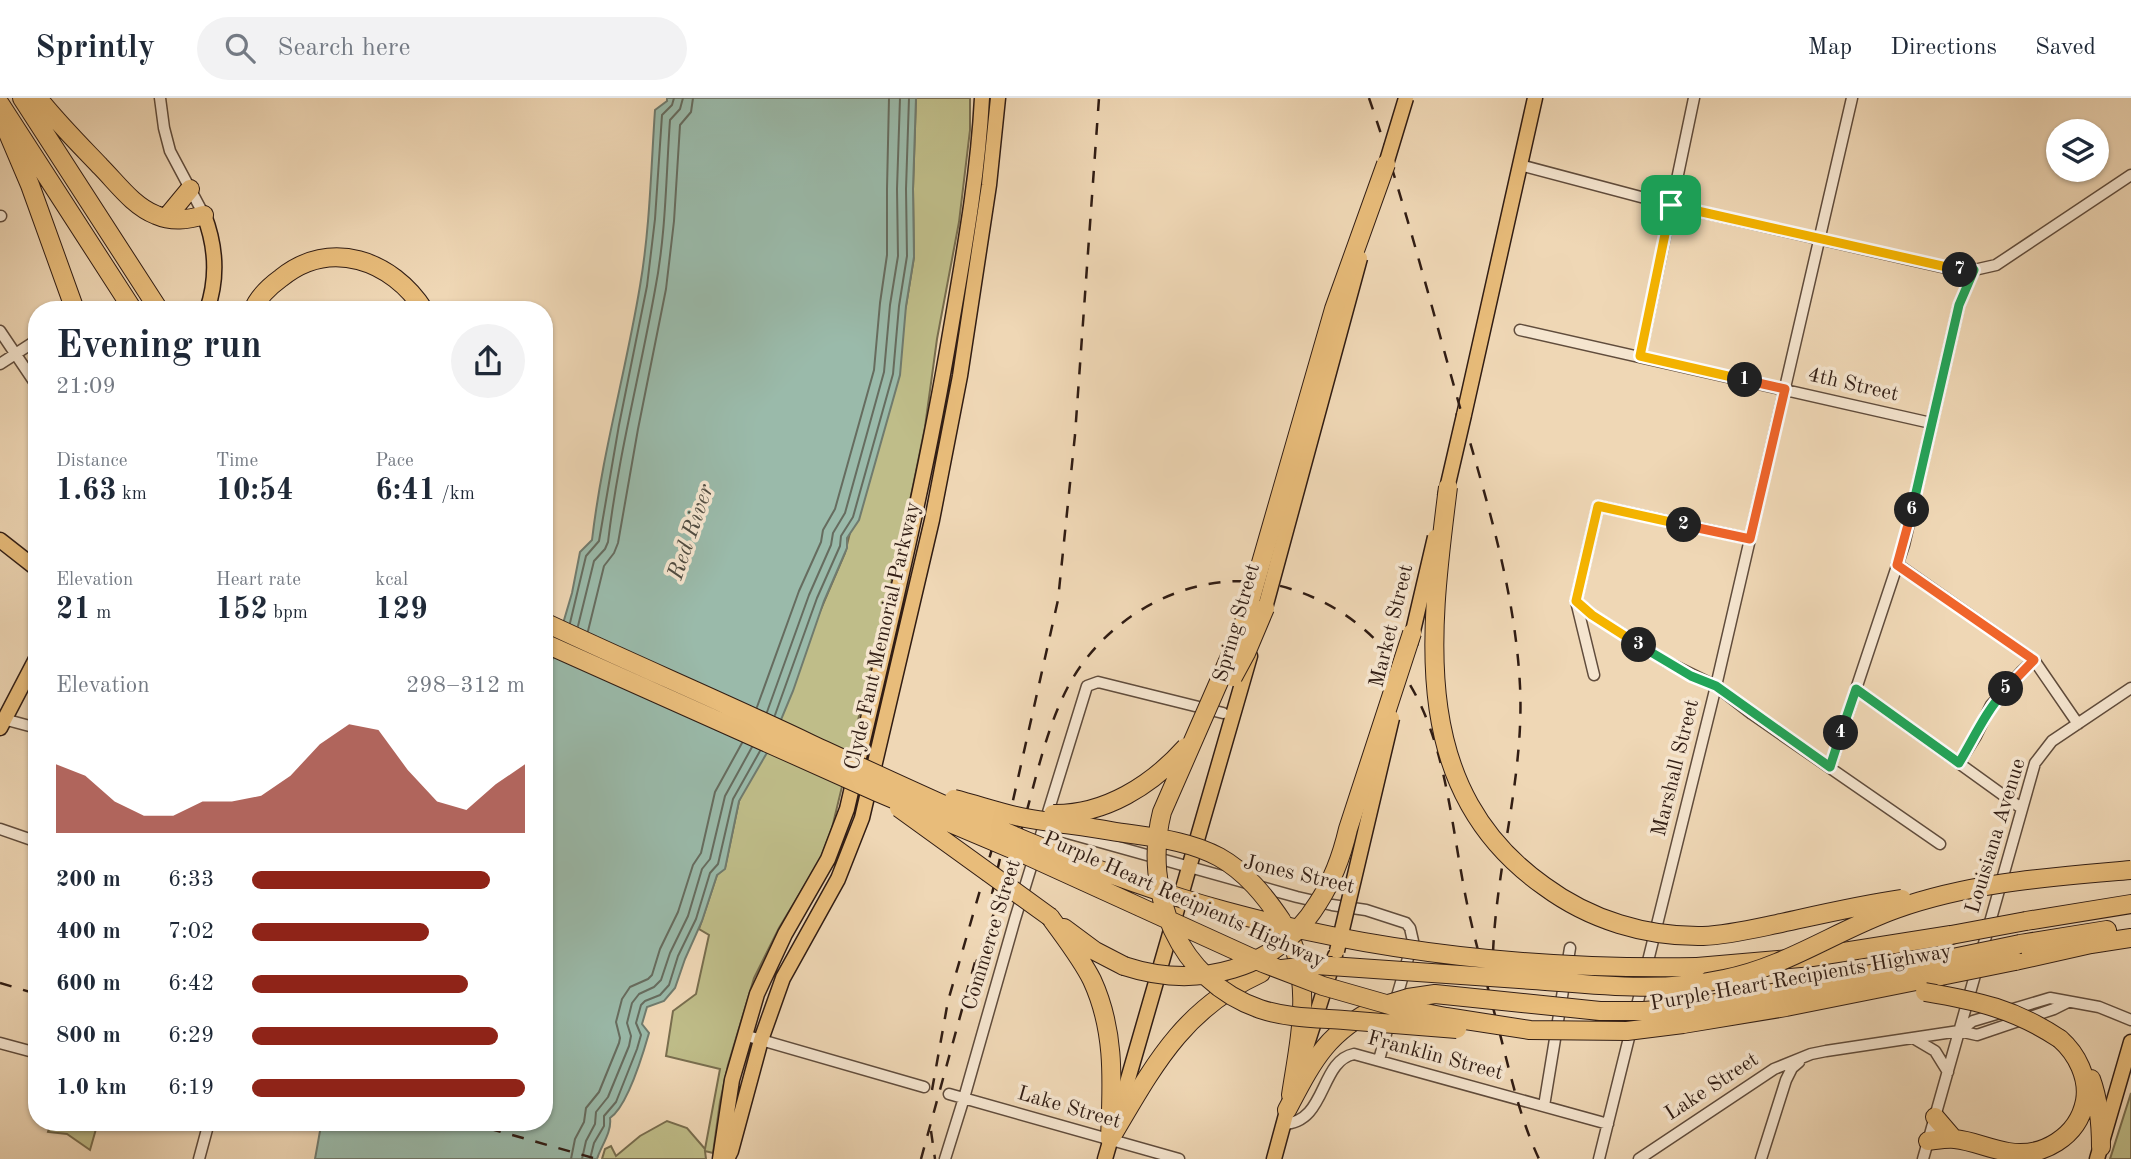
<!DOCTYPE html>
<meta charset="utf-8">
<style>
:root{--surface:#fff;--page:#f2f2f3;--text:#1f2937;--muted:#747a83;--line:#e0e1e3;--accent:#8f2418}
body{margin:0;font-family:"Old Standard TT",serif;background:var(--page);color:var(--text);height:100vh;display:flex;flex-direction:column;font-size:26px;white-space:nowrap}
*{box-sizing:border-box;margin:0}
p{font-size:23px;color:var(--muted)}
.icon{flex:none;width:38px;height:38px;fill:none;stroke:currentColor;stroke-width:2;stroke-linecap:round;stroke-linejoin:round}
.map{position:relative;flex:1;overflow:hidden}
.panel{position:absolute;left:28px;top:203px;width:525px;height:830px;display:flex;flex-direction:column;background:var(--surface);border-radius:28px;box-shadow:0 2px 5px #0004}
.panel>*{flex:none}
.tools{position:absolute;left:2046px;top:21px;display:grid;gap:14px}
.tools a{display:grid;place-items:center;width:63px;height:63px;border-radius:50%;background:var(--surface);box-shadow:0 2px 5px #0004;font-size:35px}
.pin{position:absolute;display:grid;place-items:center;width:60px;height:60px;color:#fff;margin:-30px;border-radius:14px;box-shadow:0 4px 10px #0006}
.km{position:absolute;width:35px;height:35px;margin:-18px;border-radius:50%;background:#222;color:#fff;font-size:19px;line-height:35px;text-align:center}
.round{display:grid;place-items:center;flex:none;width:74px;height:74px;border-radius:37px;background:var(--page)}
.overview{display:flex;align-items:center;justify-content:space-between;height:119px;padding:0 28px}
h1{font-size:38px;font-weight:700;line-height:52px}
.stats{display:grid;grid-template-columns:repeat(3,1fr);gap:10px;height:119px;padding:7px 28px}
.stats div{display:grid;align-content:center}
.stats b{font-size:30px;font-weight:700}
.stats small{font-size:19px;font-weight:400}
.stats p{font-size:19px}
.chart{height:196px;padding:14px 28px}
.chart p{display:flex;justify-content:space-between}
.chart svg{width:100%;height:126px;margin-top:7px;fill:var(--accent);opacity:.7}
ul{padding:0 28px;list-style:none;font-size:23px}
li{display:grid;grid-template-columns:112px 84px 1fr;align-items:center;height:52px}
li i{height:18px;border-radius:9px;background:var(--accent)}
header{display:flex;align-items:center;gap:42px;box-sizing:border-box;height:98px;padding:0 35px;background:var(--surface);border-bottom:2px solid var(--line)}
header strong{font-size:33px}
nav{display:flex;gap:38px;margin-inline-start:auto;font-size:24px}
.search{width:490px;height:63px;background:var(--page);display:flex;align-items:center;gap:18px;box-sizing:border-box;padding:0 24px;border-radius:38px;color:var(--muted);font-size:26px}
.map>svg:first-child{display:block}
.green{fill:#bfbd89;stroke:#786d4e;stroke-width:2}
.water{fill:#9abaaa;stroke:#707b6e;stroke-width:2}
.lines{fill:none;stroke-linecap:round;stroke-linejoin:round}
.shore{stroke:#666c5f;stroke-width:2}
.minor-casing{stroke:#604c3c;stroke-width:13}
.major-casing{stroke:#311d14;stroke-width:17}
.highway-casing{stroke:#311d14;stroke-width:20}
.minor{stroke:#f5e5cf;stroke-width:10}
.major{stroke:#e8bc7a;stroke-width:14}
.highway{stroke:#e8bc7a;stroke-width:18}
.rail{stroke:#311d14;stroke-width:2.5;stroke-dasharray:12 12;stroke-linecap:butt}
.major-bridge-casing{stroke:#311d14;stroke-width:17;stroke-linecap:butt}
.highway-bridge-casing{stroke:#311d14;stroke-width:20;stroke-linecap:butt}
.major-bridge{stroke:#e8bc7a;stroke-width:14}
.highway-bridge{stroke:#e8bc7a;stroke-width:18}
.split-1-casing{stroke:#fff;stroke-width:14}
.split-2-casing{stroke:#fff;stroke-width:14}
.split-3-casing{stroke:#fff;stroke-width:14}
.split-4-casing{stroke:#fff;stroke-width:14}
.split-5-casing{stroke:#fff;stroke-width:14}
.split-6-casing{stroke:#fff;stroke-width:14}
.split-7-casing{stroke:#fff;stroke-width:14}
.split-8-casing{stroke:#fff;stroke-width:14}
.split-1{stroke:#f5b400;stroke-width:9}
.split-2{stroke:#f0652b;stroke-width:9}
.split-3{stroke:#f5b400;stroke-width:9}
.split-4{stroke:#22a559;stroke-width:9}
.split-5{stroke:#22a559;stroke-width:9}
.split-6{stroke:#f0652b;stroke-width:9}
.split-7{stroke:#22a559;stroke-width:9}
.split-8{stroke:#f5b400;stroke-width:9}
.labels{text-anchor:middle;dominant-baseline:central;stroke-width:7;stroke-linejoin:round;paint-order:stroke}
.street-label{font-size:21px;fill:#311d14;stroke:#f5e5cf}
.water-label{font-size:23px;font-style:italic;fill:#504c41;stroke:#f5e5cf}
</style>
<header>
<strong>Sprintly</strong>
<div class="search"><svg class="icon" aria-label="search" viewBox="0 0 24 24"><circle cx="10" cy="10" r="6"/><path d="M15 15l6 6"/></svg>Search here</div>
<nav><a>Map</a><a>Directions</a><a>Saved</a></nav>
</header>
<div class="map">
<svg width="2131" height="1061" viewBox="0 0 2131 1061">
<rect width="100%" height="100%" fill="#efd7b5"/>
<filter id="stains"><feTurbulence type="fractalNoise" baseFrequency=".00286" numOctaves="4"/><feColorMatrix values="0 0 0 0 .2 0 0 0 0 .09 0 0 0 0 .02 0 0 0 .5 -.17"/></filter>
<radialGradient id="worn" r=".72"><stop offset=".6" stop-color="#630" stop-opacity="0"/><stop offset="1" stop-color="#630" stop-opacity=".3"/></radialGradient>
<path class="green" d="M916 0H970V32L959 124 937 241 925 329 904 432 832 730 820 762 779 830 754 880 728 967 720 1004 713 1055 705 1053 706 1061H602L605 1051 611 1048 616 1058 640 1038 667 1023 687 1030 705 1051 720 971 666 958 673 913 696 896 709 837 699 831 717 777 725 770 739 703 845 455 906 208 914 159 913 91Z
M2131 995V1061H2110Z
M51 1024H98L90 1052 67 1036 48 1034Z"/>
<path class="water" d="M667 0H916L913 91 914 159 906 208 900 277 859 422 847 440V450L824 503 793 593 768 653 739 703 725 771 717 777 702 823 685 861 675 890 664 903 647 909 642 926 649 935C643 956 628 1008 610 1020 612 1034 601 1048 597 1061H315L320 1033 324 1024H544V590L572 495 580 454 592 442C602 356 626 273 640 188 650 130 651 70 655 12L667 3Z"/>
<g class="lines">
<path class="shore" d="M570 525 586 458 599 443 619 327 647 188 655 121 662 17 672 7 674 0
M578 528 594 463 605 451 608 444C618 359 640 276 655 192 666 136 666 78 670 22L680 11 683 0
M588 533 604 468 614 455 618 445 638 331 666 191 674 123 680 27 691 14 693 0
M757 609 799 493 821 444 823 432 835 411 874 272 880 205 887 157V91L889 0
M767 614 809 497 831 447 833 435 845 415 884 274 890 207 898 158 897 91 900 0
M775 617 817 500 840 448 841 438 853 419 893 276 899 208 907 158 906 91 909 0
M571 1061 575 1041 584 1024 586 1010 599 994 619 945 620 940 616 924 622 901 630 889 648 881 652 877 660 851 678 814 693 767 701 755 715 694 742 645
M582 1061 586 1043 595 1026 596 1014 608 999 629 948 631 938 627 925 632 905 639 896 654 889 661 882 670 855 688 818 702 771 710 761 725 698 752 649
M590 1061 594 1045 604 1028V1018L616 1004 637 951 641 937 636 925 641 907 645 903 660 897 669 887 678 858 696 821 710 775 718 766 733 701 760 653"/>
<g class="minor-casing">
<path id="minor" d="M160 0 164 30 170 53 204 117
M1520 67 1671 107 1946 170 1974 172 1996 167 2131 77
M0 118H1
M1520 232 1931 325
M0 233 37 288
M1640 258 1694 0
M0 266 37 242
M1897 466 2034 562 2078 626
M1576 503 1592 517 1667 564 1716 588 1752 616 1940 746
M1594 577 1576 503 1598 408 1750 441
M1856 591 2021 710
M0 620 37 630
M1959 665 1976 638 1991 607 2021 574 2034 562
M1830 669 1904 447 1959 207 1974 172
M0 731 32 742
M1057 732 1297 799 1332 807 1366 812 1406 825 1410 830 1413 843 1395 905
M1959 933 1973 923 2050 900 2099 909 2131 922
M744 937 924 989
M1913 940 1935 953 1948 974
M0 945 37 955
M1379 962 1390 921
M949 996 1179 1061
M1544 1008 1570 850
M1283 1026C1327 1025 1319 963 1354 956L1608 1026
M199 1061 209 1024
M945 1061 964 1000 1015 821 1087 588 1098 584 1223 615
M1599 1061 1716 588 1852 0
M1639 1061 1774 971 1811 956 1826 953 1959 933 1977 937 2054 911 2068 904
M1761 1061 1786 982 1792 970 1799 964
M1923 1061 2035 665 2052 643 2131 590"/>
</g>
<g class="major-casing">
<path id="major" d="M204 117C216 148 218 180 207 212
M1464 317 1535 0
M0 442 37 471
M0 630 37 559
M1303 959 1335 858
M720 1061 732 982 757 896 785 836 828 761 847 711C884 551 924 392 951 230 964 154 978 78 982 0
M727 1061 731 1053 761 942 783 880 838 781 862 720 932 422 960 278 989 87 998 0
M1105 1061 1250 558
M1274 1061 1290 1002
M2097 1061 2131 944"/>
</g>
<g class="highway-casing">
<path id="highway" d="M22 0 159 212
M38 0C57 24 79 46 100 68 117 85 133 108 156 117 172 124 187 122 204 117
M0 6 133 212
M4 26 30 87 75 212
M166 120 190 91
M253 212C258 199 270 188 281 180 330 140 392 162 424 212
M1050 819C1065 840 1081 860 1092 882 1116 934 1112 986 1110 1041
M2026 823 2131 806
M1284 826C1314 882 1300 938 1291 997
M1064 830 1095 853 1124 868
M2020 846 2107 832
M2015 863 2091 846 2131 840
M1697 869 1812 859 1951 837
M1686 910 1762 897 1943 862
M1683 926 1786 909 1941 878
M2091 981C2099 1003 2101 1026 2101 1049
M1287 1012C1313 963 1326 935 1378 909
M1935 1019 1953 1040
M1112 1038C1154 967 1183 911 1261 875
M1928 1043C1937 1042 1947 1040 1955 1041 1973 1043 1990 1051 2008 1054 2042 1060 2078 1039 2085 1003 2089 980 2077 956 2060 941"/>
</g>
<use href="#minor" class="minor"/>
<use href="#major" class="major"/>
<use href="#highway" class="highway"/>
<path class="rail" d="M1369 0C1403 99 1429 199 1457 299 1484 394 1515 489 1520 588 1525 689 1489 787 1493 888
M992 796 1058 502 1075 337 1099 0
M973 873C991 824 1009 774 1024 723 1037 677 1047 627 1070 585 1113 508 1210 463 1294 492 1361 514 1407 565 1430 630 1447 677 1453 730 1462 779 1470 827 1484 874 1496 921 1509 969 1518 1016 1539 1061
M0 885 37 896
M932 992 948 903 996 737
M466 1024 597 1061
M931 1033 935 1061
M921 1061 975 864"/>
<g class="major-bridge-casing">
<path id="major-bridge" d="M1383 76 1406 0
M1445 399 1464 317
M1265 510 1360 160
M1410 546 1435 439
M1337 853 1392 620"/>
</g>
<g class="highway-bridge-casing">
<path id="highway-bridge" d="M1386 66 1334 211 1242 531 1162 714C1142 793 1178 883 1260 911 1287 920 1316 920 1344 922 1382 925 1419 928 1457 931
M1448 389C1430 533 1407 691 1544 788 1590 822 1646 839 1703 838 1728 837 1753 831 1777 826 1818 817 1860 807 1902 801
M544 524C633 566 723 604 811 646 946 708 1082 774 1225 813 1379 855 1538 872 1697 869
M544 545 877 694 1028 758 1263 865 1323 888 1400 910 1446 919 1530 932 1627 933 1683 926
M1233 579 1246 555 1265 510
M954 701C974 706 995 713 1016 718 1047 725 1079 727 1111 733 1147 739 1186 741 1219 759 1246 774 1265 798 1282 823
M899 710 1050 819
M1053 716C1105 717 1152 687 1186 649
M1951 837 2026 823
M1943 862 2020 846
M1124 868C1197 892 1276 873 1318 805 1333 782 1342 757 1348 731L1412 535
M1282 871 1316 867C1389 872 1461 877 1533 882 1597 887 1661 895 1724 881 1786 869 1837 832 1896 811 1972 784 2051 779 2131 772
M1941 878 2015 863
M1925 894C1978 903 2015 911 2060 941
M1388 906 1408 900 1435 896 1600 913H1643L1686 910"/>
</g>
<use href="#major-bridge" class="major-bridge"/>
<use href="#highway-bridge" class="highway-bridge"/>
</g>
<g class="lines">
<g class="split-1-casing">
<path id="split-1" d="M1671 107 1640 258 1745 282"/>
</g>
<g class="split-2-casing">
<path id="split-2" d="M1684 427 1750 441 1785 291 1745 282"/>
</g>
<g class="split-3-casing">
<path id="split-3" d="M1639 547 1592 517 1576 503 1598 408 1684 427"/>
</g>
<g class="split-4-casing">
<path id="split-4" d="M1639 547 1691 578 1716 588 1830 669 1841 635"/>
</g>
<g class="split-5-casing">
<path id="split-5" d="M1841 635 1856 591 1959 665C1974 640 1986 613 2006 591"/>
</g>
<g class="split-6-casing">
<path id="split-6" d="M1912 412 1897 467 2034 562 2006 591"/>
</g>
<g class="split-7-casing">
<path id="split-7" d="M1912 412 1959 207 1974 172H1960"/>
</g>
<g class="split-8-casing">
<path id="split-8" d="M1671 107 1960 172"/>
</g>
<use href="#split-1" class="split-1"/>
<use href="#split-2" class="split-2"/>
<use href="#split-3" class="split-3"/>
<use href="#split-4" class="split-4"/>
<use href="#split-5" class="split-5"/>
<use href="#split-6" class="split-6"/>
<use href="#split-7" class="split-7"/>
<use href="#split-8" class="split-8"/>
</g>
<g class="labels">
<g class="street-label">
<text transform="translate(1853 287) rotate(13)">4th Street</text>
<text transform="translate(1237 525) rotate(-74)">Spring Street</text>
<text transform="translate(1392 528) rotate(-76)">Market Street</text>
<text transform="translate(883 538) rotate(-77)">Clyde Fant Memorial Parkway</text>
<text transform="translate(1676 670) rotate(-76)">Marshall Street</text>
<text transform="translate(1996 738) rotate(-73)">Louisiana Avenue</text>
<text transform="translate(1299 777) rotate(13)">Jones Street</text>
<text transform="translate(1184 802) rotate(24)">Purple Heart Recipients Highway</text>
<text transform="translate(992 837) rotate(-73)">Commerce Street</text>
<text transform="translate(1801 880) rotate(-10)">Purple Heart Recipients Highway</text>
<text transform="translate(1435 958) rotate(15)">Franklin Street</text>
<text transform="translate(1712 989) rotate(-33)">Lake Street</text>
<text transform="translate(1069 1010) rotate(16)">Lake Street</text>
</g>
<g class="water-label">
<text transform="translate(691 434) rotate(-71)">Red River</text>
</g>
</g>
<rect width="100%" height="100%" filter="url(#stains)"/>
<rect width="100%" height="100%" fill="url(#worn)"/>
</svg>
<div class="tools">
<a><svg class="icon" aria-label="layers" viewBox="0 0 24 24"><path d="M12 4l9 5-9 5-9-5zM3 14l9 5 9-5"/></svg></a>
</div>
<div class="pin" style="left:1671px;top:107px;background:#1e9e55"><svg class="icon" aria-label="arrive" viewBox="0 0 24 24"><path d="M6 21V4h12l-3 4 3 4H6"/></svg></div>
<b class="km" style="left:1745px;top:282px">1</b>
<b class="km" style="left:1684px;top:427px">2</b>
<b class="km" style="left:1639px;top:547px">3</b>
<b class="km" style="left:1841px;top:635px">4</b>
<b class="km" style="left:2006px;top:591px">5</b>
<b class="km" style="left:1912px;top:412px">6</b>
<b class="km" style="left:1960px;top:172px">7</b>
<section class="panel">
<div class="overview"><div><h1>Evening run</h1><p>21:09</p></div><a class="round"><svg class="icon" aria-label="share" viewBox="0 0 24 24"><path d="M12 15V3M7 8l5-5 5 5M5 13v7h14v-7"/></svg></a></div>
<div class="stats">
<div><p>Distance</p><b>1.63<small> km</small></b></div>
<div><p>Time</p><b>10:54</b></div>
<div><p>Pace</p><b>6:41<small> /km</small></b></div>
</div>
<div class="stats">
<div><p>Elevation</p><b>21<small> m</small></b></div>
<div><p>Heart rate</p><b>152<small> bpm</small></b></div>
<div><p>kcal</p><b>129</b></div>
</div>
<div class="chart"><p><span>Elevation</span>298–312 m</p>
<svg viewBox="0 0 160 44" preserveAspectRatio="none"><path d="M0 44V20L10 24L20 33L30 38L40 38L50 33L60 33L70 31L80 24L90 13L100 6L110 8L120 22L130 33L140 36L150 27L160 20V44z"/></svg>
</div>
<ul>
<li><b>200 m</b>6:33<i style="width:87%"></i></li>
<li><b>400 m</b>7:02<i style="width:65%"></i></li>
<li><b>600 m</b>6:42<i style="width:79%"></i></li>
<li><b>800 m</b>6:29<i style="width:90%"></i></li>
<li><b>1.0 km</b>6:19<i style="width:100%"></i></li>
</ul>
</section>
</div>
